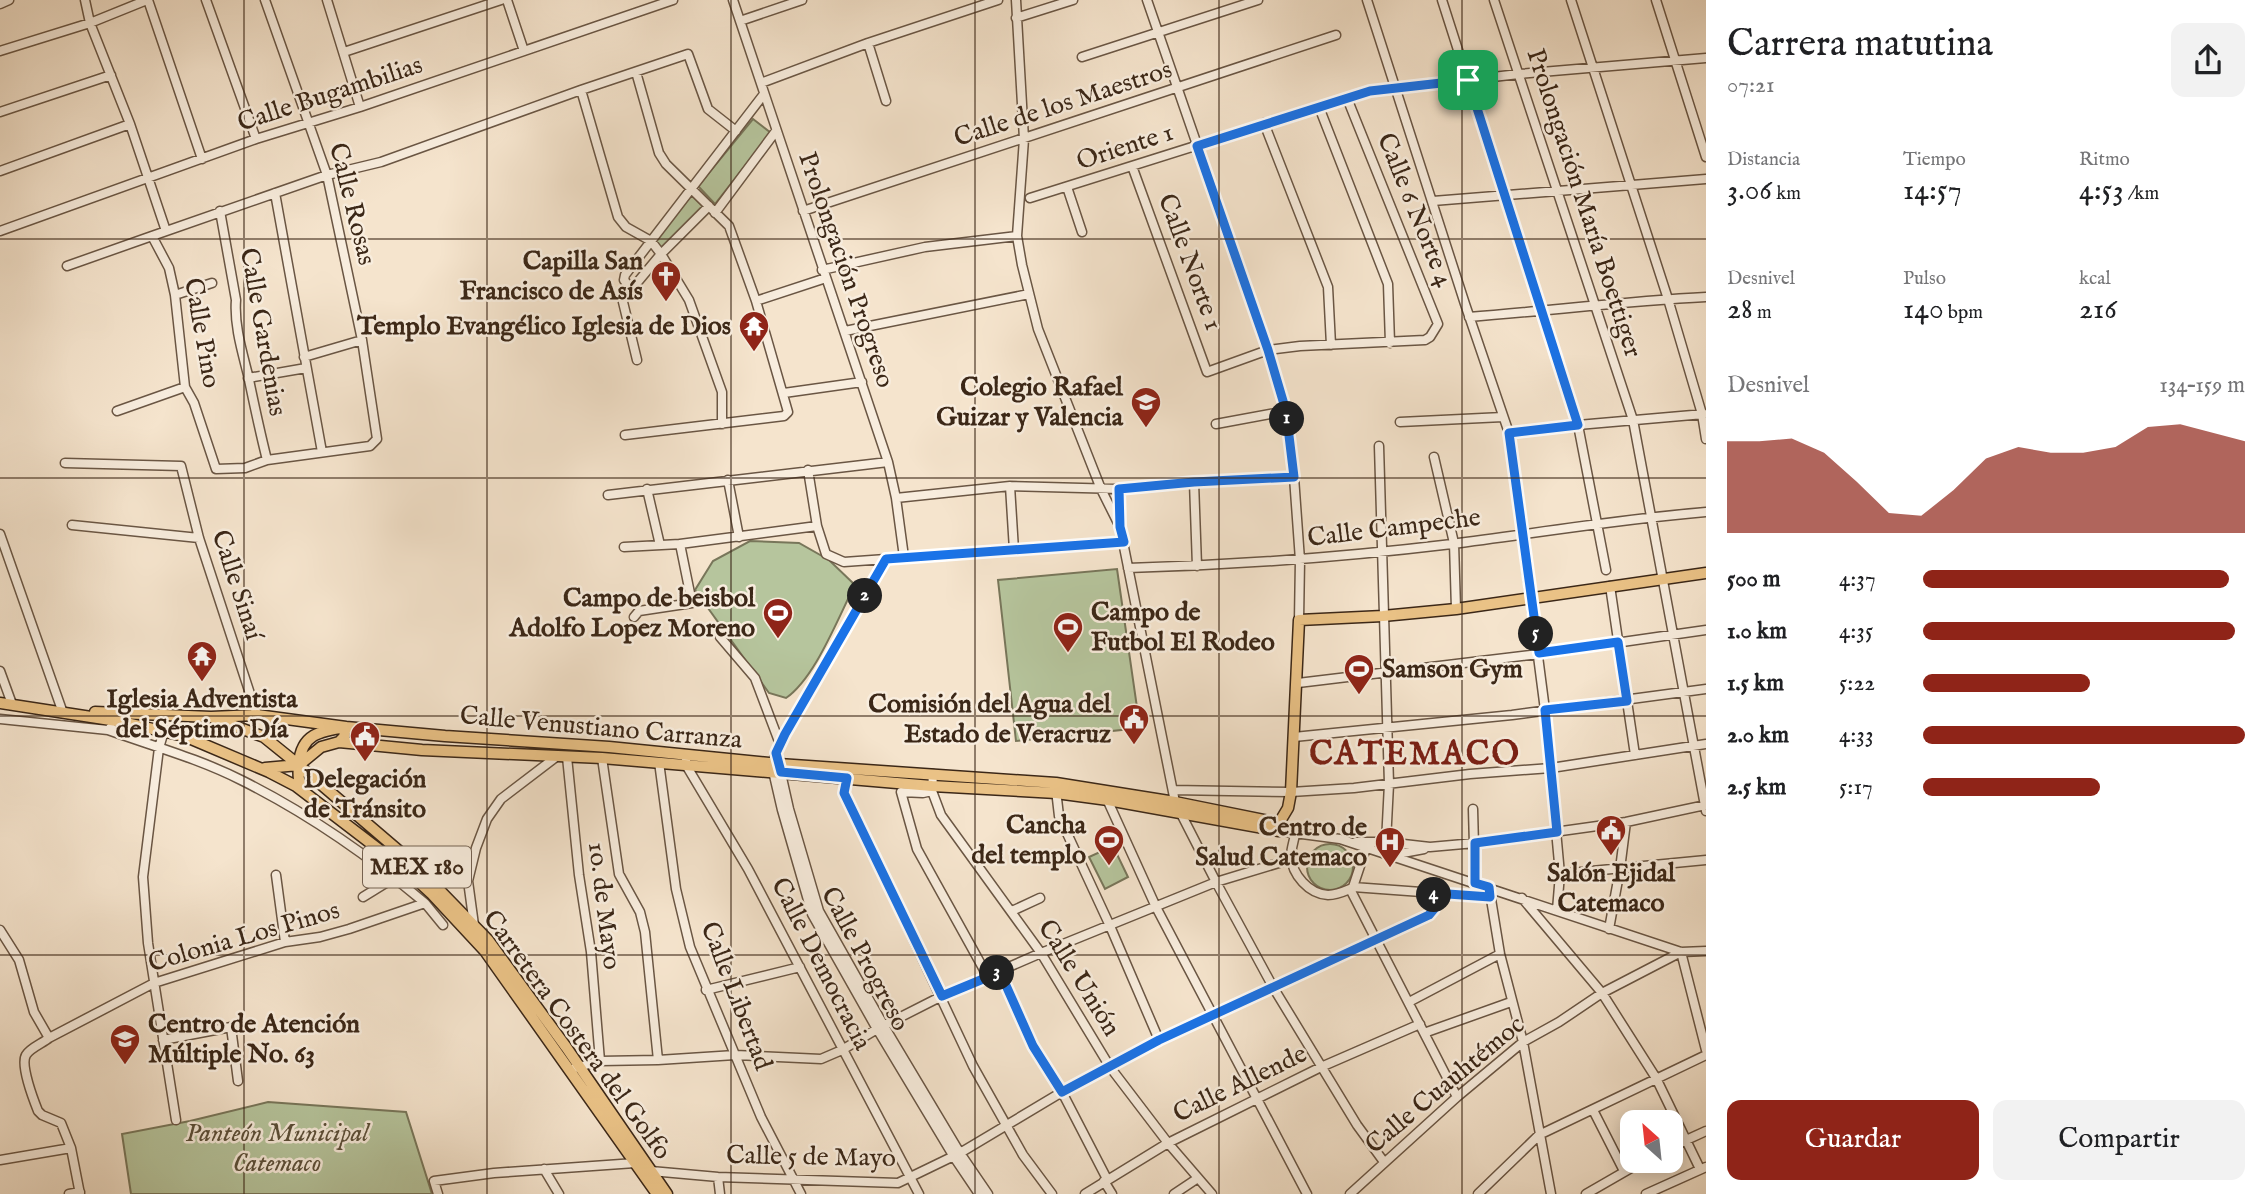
<!DOCTYPE html>
<html lang="es">
<meta charset="utf-8">
<style>
:root{--surface:#fff;--page:#f2f2f2;--text:#202124;--muted:#757577;--accent:#8f2418}
body{margin:0;font-family:"IM FELL English",serif;background:var(--page);color:var(--text);height:100vh;display:flex;flex-direction:column;font-size:26px;white-space:nowrap}
*{box-sizing:border-box;margin:0}
p{font-size:23px;color:var(--muted)}
.icon{flex:none;width:38px;height:38px;fill:none;stroke:currentColor;stroke-width:2;stroke-linecap:round;stroke-linejoin:round}
.map{position:relative;flex:1;overflow:hidden}
.drawer{display:flex;flex-direction:column;background:var(--surface);width:560px}
.drawer>*{flex:none}
.needle{width:46px;rotate:333deg}
.tools{position:absolute;left:1620px;top:1110px;display:grid;gap:14px}
.tools a{display:grid;place-items:center;width:63px;height:63px;border-radius:14px;background:var(--surface);box-shadow:0 4px 18px #0003;font-size:35px}
.pin{position:absolute;display:grid;place-items:center;width:60px;height:60px;color:#fff;margin:-30px;border-radius:14px;box-shadow:0 4px 10px #0006}
.km{position:absolute;width:35px;height:35px;margin:-18px;border-radius:50%;background:#222;color:#fff;font-size:19px;line-height:35px;text-align:center}
.round{display:grid;place-items:center;flex:none;width:74px;height:74px;border-radius:14px;background:var(--page)}
.head{display:flex;align-items:center;justify-content:space-between;height:119px;padding:0 21px}
h1{font-size:38px;font-weight:600;line-height:52px}
.metrics{display:grid;grid-template-columns:repeat(3,1fr);gap:10px;height:119px;padding:7px 21px}
.metrics div{display:grid;align-content:center}
.metrics b{font-size:30px;font-weight:600}
.metrics small{font-size:19px;font-weight:400}
.metrics p{font-size:19px}
.chart{height:196px;padding:14px 21px}
.chart p{display:flex;justify-content:space-between}
.chart svg{width:100%;height:126px;margin-top:7px;fill:var(--accent);opacity:.7}
.button{display:flex;gap:14px;margin-top:auto;padding:14px 21px}
.button a{flex:1;height:80px;border-radius:14px;background:var(--accent);color:#fff;font-size:28px;font-weight:600;line-height:80px;text-align:center}
.button a+a{background:var(--page);color:var(--text)}
ul{padding:0 21px;list-style:none;font-size:23px}
li{display:grid;grid-template-columns:112px 84px 1fr;align-items:center;height:52px}
li i{height:18px;border-radius:9px;background:var(--accent)}
main{display:flex;flex:1;min-height:0}
.map>svg:first-child{display:block}
.green{fill:#b6c59d;stroke:#78765a;stroke-width:2}
.lines{fill:none;stroke-linecap:round;stroke-linejoin:round}
.minor-casing{stroke:#6a5644;stroke-width:11}
.major-casing{stroke:#3b2717;stroke-width:13}
.minor{stroke:#f8edde;stroke-width:8}
.major{stroke:#eac286;stroke-width:10}
.route-casing{stroke:#fff;stroke-width:14}
.route{stroke:#1a73e8;stroke-width:9}
.grid{fill:none;stroke:#3b2717;stroke-width:2;stroke-opacity:0.55}
.labels{text-anchor:middle;dominant-baseline:central;stroke-width:5;stroke-linejoin:round;paint-order:stroke}
.shield{fill:#f8edde;stroke:#746253;stroke-width:2}
.shield-label{font-size:24px;font-weight:bold;fill:#3b2717}
.street-label{font-size:26px;fill:#3b2717;stroke:#f8edde}
.poi-label{font-size:26px;font-weight:bold;fill:#3b2717;stroke:#f8edde;text-anchor:end}
.park-label{font-size:26px;font-style:italic;fill:#5a4e38;stroke:#f8edde}
.district-label{font-size:33px;font-weight:bold;letter-spacing:2px;fill:#7a1f14;stroke:#f8edde}
</style>
<main>
<div class="map">
<svg width="1706" height="1194" viewBox="0 0 1706 1194">
<rect width="100%" height="100%" fill="#f5e4cd"/>
<filter id="stains"><feTurbulence type="fractalNoise" baseFrequency=".00286" numOctaves="4"/><feColorMatrix values="0 0 0 0 .2 0 0 0 0 .09 0 0 0 0 .02 0 0 0 .5 -.17"/></filter>
<radialGradient id="worn" r=".72"><stop offset=".6" stop-color="#630" stop-opacity="0"/><stop offset="1" stop-color="#630" stop-opacity=".3"/></radialGradient>
<path class="green" d="M753 119 771 133 715 204 698 186Z
M692 194 703 206 662 250 654 241Z
M750 541 799 543 829 560 855 585C838 617 816 677 786 698L769 693 695 590 713 561Z
M1117 569 1140 728 1016 741 998 580Z
M1307 867a23 23 0 1 1 46 0a23 23 0 1 1-46 0Z
M1113 846 1128 877 1105 889 1089 857Z
M268 1102 406 1112 432 1194H131L122 1134 190 1121Z"/>
<g class="lines">
<g class="minor-casing">
<path id="minor" d="M85 0 90 23 130 124 166 231
M148 0 202 159
M206 0 256 139
M265 0 327 175 362 340 377 439 370 446 267 460 245 468 216 469 194 403 185 387 175 295 169 268 152 236 327 175 381 162 581 90 688 54 708 109 736 131
M327 0 360 107
M507 0 524 51
M733 0 888 462 896 498 904 557
M1016 0 1024 139 1017 236 1022 265 1038 329 1101 489 1120 527 1175 802 1216 882 1273 987 1357 1125 1384 1162
M1147 0 1268 350 1286 411 1294 477 1300 560 1299 620
M1367 0 1465 304 1509 433 1545 710 1560 874 1557 910
M1442 0 1578 425 1606 570
M1494 0 1633 420 1706 811
M1571 0 1668 299 1702 414 1706 439
M1656 0 1706 157
M0 4 9 0
M1016 18 1073 0
M740 21 802 0
M868 43 886 101
M0 51 90 23 147 0
M344 52 501 0
M1082 57 1258 0
M761 83 868 43 998 0
M581 90 618 217 626 227 651 241 661 254 689 300 722 392V424
M1319 107 1388 284 1390 343
M0 112 111 75
M1264 123 1328 287 1331 345
M1132 166 1207 372 1268 350 1300 346 1425 340 1430 337 1438 324 1347 98
M0 171 130 124
M1067 187 1082 232
M275 193 322 452
M1030 198 1370 91 1519 74 1706 58
M1433 201 1706 179
M220 211 236 300C234 325 242 351 248 375 254 404 260 432 267 460
M803 211 1336 35
M715 213 776 131
M0 231 256 139 360 107 673 0
M67 266 152 236
M822 270 925 247 1017 236
M628 285 636 284 661 254 709 206
M175 295 212 283
M756 301 826 278
M1469 317C1548 311 1627 301 1706 297
M845 331 1029 294
M304 357 362 340
M637 360 623 302 628 285 624 280 625 275 764 94
M248 378 306 368
M784 393 862 382
M117 411 185 387
M1400 422 1503 417
M1216 424 1286 411
M1509 433 1578 425 1704 414
M625 435 784 416 788 412 756 301 729 226 666 164 659 153 636 72
M1379 446 1389 784 1386 842
M1434 457 1454 543 1456 609
M65 463 181 466 199 538 257 715
M808 470 817 526 826 554 844 562 1124 542
M728 480 739 537
M1194 482 1197 566
M1010 486 1014 550
M647 489 660 545
M1120 489V524
M608 495 888 462
M896 498 1010 486 1120 489 1194 482 1294 477
M72 525 199 538
M0 534 63 713
M624 547 680 544 817 526
M886 559 785 734 772 763 773 771 782 810 812 914 877 1029 954 1157 979 1194
M1128 568C1237 565 1344 557 1452 544 1537 533 1621 519 1706 512
M1610 586 1635 755
M634 617 639 611 692 603 680 544
M720 637 755 678 780 744
M0 671 12 704
M1298 683 1539 654 1706 630
M0 719 108 730 111 727
M108 730C153 746 200 759 243 781 309 814 369 856 425 903
M164 731 159 748 143 877 148 943 176 1120
M1294 737 1512 715 1706 689
M567 757 579 875 591 952 600 1061
M602 758 619 874 640 912 645 932 658 1060
M686 760V765L748 869 919 1194
M659 762 676 889 690 947 761 1117 801 1194
M780 769 789 809 819 911 884 1026 960 1153 988 1194
M933 774 932 791 941 815 1041 953 1110 1067 1168 1143 1212 1194
M847 778 844 792 973 1066 1023 1155 1052 1194
M1056 790 1059 816 1110 926 1159 1040
M1173 790 1291 792 1354 788 1470 774 1551 768 1706 744
M932 791 923 793 901 792 917 849 988 977
M1106 797 1156 907 1307 1194
M1473 809 1475 883
M1279 831 1340 839 1681 952 1706 951
M1295 834C1294 841 1291 849 1291 856 1292 875 1309 894 1328 895 1336 895 1343 892 1350 889
M1356 842H1386L1430 847 1475 843 1626 822 1706 805
M1392 855 1424 849
M1560 874 1706 860
M276 875 285 942
M1353 887 1490 897
M1489 887 1500 954 1523 1042 1551 1194
M1350 889 1457 1097
M1350 889 1353 887 1366 848
M363 897 397 876
M1522 898 1602 993 1656 1078 1700 1169
M1012 911 1040 898
M474 925 468 881 476 848 487 819 501 799 556 757
M1609 929 1620 869 1626 822
M0 930 19 960 34 1012 49 1038 154 983 285 942 320 937 349 929 425 903 443 925
M1001 972 1033 1046 1062 1092 1107 1179
M706 990 800 967
M1409 1002 1500 954
M1424 1033 1511 1002
M49 1038C43 1043 30 1048 26 1055 20 1065 34 1101 38 1111L42 1115 61 1123 71 1148 80 1194
M163 1040 231 1027 238 1081
M575 1068 600 1061 658 1060 735 1055 821 1059 842 1050 877 1029 942 996 1041 953 1216 882 1292 859
M1593 1110 1624 1171
M1671 1147 1706 1131
M0 1160 71 1148
M544 1169 559 1194
M651 1171 718 1177 898 1183 960 1153 1062 1092 1159 1040 1428 915 1434 909V893
M718 1177 720 1194
M1104 1181 1112 1194
M69 1194 80 1192
M438 1194 434 1181 494 1173 635 1163
M1085 1194 1168 1143 1321 1067 1420 1024
M1174 1194 1198 1178
M1350 1194 1457 1097 1523 1042 1559 1022 1602 993 1681 952 1706 1050
M1478 1194 1539 1135 1706 1055
M1586 1194 1645 1160
M1646 1194 1706 1167"/>
</g>
<g class="major-casing">
<path id="major" d="M0 703 117 721 184 736 269 772 296 786 407 871 432 894 485 951 657 1194
M95 712 211 717 264 737 295 762 413 863 488 940 566 1047 667 1194
M211 717 257 715 346 727 445 736 609 747 779 764 1056 783 1175 802 1279 823
M339 742 422 750 602 758 932 786 1056 793 1108 800 1279 831V823
M265 768 299 765 321 747 339 742 344 737 346 727C320 731 301 734 299 764 298 775 298 782 304 791
M1279 823 1288 808 1291 792 1299 620 1383 616 1456 609 1706 573"/>
</g>
<use href="#minor" class="minor"/>
<use href="#major" class="major"/>
</g>
<g class="lines">
<g class="route-casing">
<path id="route" d="M1468 80 1578 425 1509 433 1539 653 1618 642 1627 701 1545 710 1557 832 1475 843V883L1489 887 1490 897 1434 893V909L1429 915 1159 1040 1062 1092 1033 1046 1000 972 942 996 844 793 847 778 781 772 776 753 785 734 886 559 1124 542 1120 527 1119 489 1194 482 1294 477 1286 411 1268 350 1197 146 1370 91Z"/>
</g>
<use href="#route" class="route"/>
</g>
<path class="grid" d="M244 0V1194M487 0V1194M731 0V1194M975 0V1194M1219 0V1194M1462 0V1194M0 239H1706M0 478H1706M0 716H1706M0 955H1706"/>
<defs>
<g id="church-pin" transform="scale(1.575)"><path d="M0 17L-7.5 6A9.5 9.5 0 1 1 7.5 6Z" fill="#8f2418" stroke="#f8edde"/><path d="M-1.2-6h2.4v3.5h3.3v2.4h-3.3V6h-2.4V-.1h-3.3v-2.4h3.3Z" fill="#fff"/></g>
<g id="temple-pin" transform="scale(1.575)"><path d="M0 17L-7.5 6A9.5 9.5 0 1 1 7.5 6Z" fill="#8f2418" stroke="#f8edde"/><path d="M0-6L5-2H3V0L6.5 2.5H4V6H1.5V3h-3V6H-4V2.5H-6.5L-3 0V-2H-5Z" fill="#fff"/></g>
<g id="school-pin" transform="scale(1.575)"><path d="M0 17L-7.5 6A9.5 9.5 0 1 1 7.5 6Z" fill="#8f2418" stroke="#f8edde"/><path d="M0-5L7-2L0 1L-7-2ZM-4 1L0 2.5L4 1V4Q0 6-4 4Z" fill="#fff"/></g>
<g id="stadium-pin" transform="scale(1.575)"><path d="M0 17L-7.5 6A9.5 9.5 0 1 1 7.5 6Z" fill="#8f2418" stroke="#f8edde"/><path d="M0-5a6.5 5 0 1 0 0 10a6.5 5 0 1 0 0-10ZM-3.5-1.8h7v3.6h-7Z" fill="#fff"/></g>
<g id="civic-pin" transform="scale(1.575)"><path d="M0 17L-7.5 6A9.5 9.5 0 1 1 7.5 6Z" fill="#8f2418" stroke="#f8edde"/><path d="M-.6-6.5H3V-4.5H.6V-3L4-1V1h2V6H-6V1h2V-1L-.6-3ZM-1.2 2.5V6h2.4V2.5Z" fill="#fff"/></g>
<g id="hospital-pin" transform="scale(1.575)"><path d="M0 17L-7.5 6A9.5 9.5 0 1 1 7.5 6Z" fill="#8f2418" stroke="#f8edde"/><path d="M-5-5h3v3.5h4V-5h3V5h-3V1.5h-4V5h-3Z" fill="#fff"/></g>
</defs>
<g fill-rule="evenodd">
<use href="#church-pin" x="666" y="276"/>
<use href="#temple-pin" x="754" y="326"/>
<use href="#school-pin" x="1146" y="402"/>
<use href="#stadium-pin" x="778" y="613"/>
<use href="#stadium-pin" x="1068" y="627"/>
<use href="#temple-pin" x="202" y="656"/>
<use href="#stadium-pin" x="1359" y="669"/>
<use href="#civic-pin" x="1134" y="719"/>
<use href="#civic-pin" x="365" y="736"/>
<use href="#civic-pin" x="1611" y="830"/>
<use href="#stadium-pin" x="1109" y="840"/>
<use href="#hospital-pin" x="1390" y="842"/>
<use href="#school-pin" x="125" y="1039"/>
</g>
<g class="labels">
<rect class="shield" x="363" y="846.5" width="108" height="41" rx="5"/>
<g class="shield-label">
<text x="417" y="867">MEX 180</text>
</g>
<g class="street-label">
<text transform="translate(330 94) rotate(-18)">Calle Bugambilias</text>
<text transform="translate(1063 104) rotate(-18)">Calle de los Maestros</text>
<text transform="translate(1125 147) rotate(-18)">Oriente 1</text>
<text transform="translate(1584 203) rotate(72)">Prolongación María Boettiger</text>
<text transform="translate(352 204) rotate(76)">Calle Rosas</text>
<text transform="translate(1415 210) rotate(68)">Calle 6 Norte 4</text>
<text transform="translate(1190 262) rotate(70)">Calle Norte 1</text>
<text transform="translate(846 270) rotate(71)">Prolongación Progreso</text>
<text transform="translate(263 332) rotate(80)">Calle Gardenias</text>
<text transform="translate(202 333) rotate(80)">Calle Pino</text>
<text transform="translate(1394 528) rotate(-7)">Calle Campeche</text>
<text transform="translate(237 585) rotate(72)">Calle Sinaí</text>
<text transform="translate(601 728) rotate(5)">Calle Venustiano Carranza</text>
<text transform="translate(604 906) rotate(83)">1o. de Mayo</text>
<text transform="translate(244 937) rotate(-16)">Colonia Los Pinos</text>
<text transform="translate(865 959) rotate(62)">Calle Progreso</text>
<text transform="translate(821 964) rotate(63)">Calle Democracia</text>
<text transform="translate(1079 978) rotate(58)">Calle Unión</text>
<text transform="translate(736 996) rotate(69)">Calle Libertad</text>
<text transform="translate(577 1035) rotate(54)">Carretera Costera del Golfo</text>
<text transform="translate(1240 1084) rotate(-26)">Calle Allende</text>
<text transform="translate(1445 1085) rotate(-40)">Calle Cuauhtémoc</text>
<text transform="translate(811 1157) rotate(1)">Calle 5 de Mayo</text>
</g>
<g class="poi-label">
<text x="643" y="261">Capilla San<tspan x="643" dy="30">Francisco de Asís</tspan></text>
<text x="731" y="326">Templo Evangélico Iglesia de Dios</text>
<text x="1123" y="387">Colegio Rafael<tspan x="1123" dy="30">Guizar y Valencia</tspan></text>
<text x="755" y="598">Campo de beisbol<tspan x="755" dy="30">Adolfo Lopez Moreno</tspan></text>
<text x="1091" y="612" text-anchor="start">Campo de<tspan x="1091" dy="30">Futbol El Rodeo</tspan></text>
<text x="1382" y="669" text-anchor="start">Samson Gym</text>
<text x="202" y="699" text-anchor="middle">Iglesia Adventista<tspan x="202" dy="30">del Séptimo Día</tspan></text>
<text x="1111" y="704">Comisión del Agua del<tspan x="1111" dy="30">Estado de Veracruz</tspan></text>
<text x="365" y="779" text-anchor="middle">Delegación<tspan x="365" dy="30">de Tránsito</tspan></text>
<text x="1086" y="825">Cancha<tspan x="1086" dy="30">del templo</tspan></text>
<text x="1367" y="827">Centro de<tspan x="1367" dy="30">Salud Catemaco</tspan></text>
<text x="1611" y="873" text-anchor="middle">Salón Ejidal<tspan x="1611" dy="30">Catemaco</tspan></text>
<text x="148" y="1024" text-anchor="start">Centro de Atención<tspan x="148" dy="30">Múltiple No. 63</tspan></text>
</g>
<g class="park-label">
<text x="277" y="1133">Panteón Municipal<tspan x="277" dy="30">Catemaco</tspan></text>
</g>
<g class="district-label">
<text x="1415" y="755">CATEMACO</text>
</g>
</g>
<rect width="100%" height="100%" filter="url(#stains)"/>
<rect width="100%" height="100%" fill="url(#worn)"/>
</svg>
<div class="tools">
<a><svg class="needle" viewBox="-14 -14 28 28"><path d="M0-13l5 13h-10z" fill="#e53935"/><path d="M0 13l5-13h-10z" fill="#757577"/></svg></a>
</div>
<div class="pin" style="left:1468px;top:80px;background:#1e9e55"><svg class="icon" aria-label="arrive" viewBox="0 0 24 24"><path d="M6 21V4h12l-3 4 3 4H6"/></svg></div>
<b class="km" style="left:1287px;top:419px">1</b>
<b class="km" style="left:865px;top:596px">2</b>
<b class="km" style="left:997px;top:973px">3</b>
<b class="km" style="left:1434px;top:895px">4</b>
<b class="km" style="left:1536px;top:634px">5</b>
</div>
<section class="drawer">
<div class="head"><div><h1>Carrera matutina</h1><p>07:21</p></div><a class="round"><svg class="icon" aria-label="share" viewBox="0 0 24 24"><path d="M12 15V3M7 8l5-5 5 5M5 13v7h14v-7"/></svg></a></div>
<div class="metrics">
<div><p>Distancia</p><b>3.06<small> km</small></b></div>
<div><p>Tiempo</p><b>14:57</b></div>
<div><p>Ritmo</p><b>4:53<small> /km</small></b></div>
</div>
<div class="metrics">
<div><p>Desnivel</p><b>28<small> m</small></b></div>
<div><p>Pulso</p><b>140<small> bpm</small></b></div>
<div><p>kcal</p><b>216</b></div>
</div>
<div class="chart"><p><span>Desnivel</span>134–159 m</p>
<svg viewBox="0 0 160 44" preserveAspectRatio="none"><path d="M0 44V12L10 12L20 11L30 16L40 26L50 37L60 38L70 29L80 18L90 14L100 16L110 16L120 14L130 7L140 6L150 9L160 12V44z"/></svg>
</div>
<ul>
<li><b>500 m</b>4:37<i style="width:95%"></i></li>
<li><b>1.0 km</b>4:35<i style="width:97%"></i></li>
<li><b>1.5 km</b>5:22<i style="width:52%"></i></li>
<li><b>2.0 km</b>4:33<i style="width:100%"></i></li>
<li><b>2.5 km</b>5:17<i style="width:55%"></i></li>
</ul>
<div class="button"><a>Guardar</a><a>Compartir</a></div>
</section>
</main>
